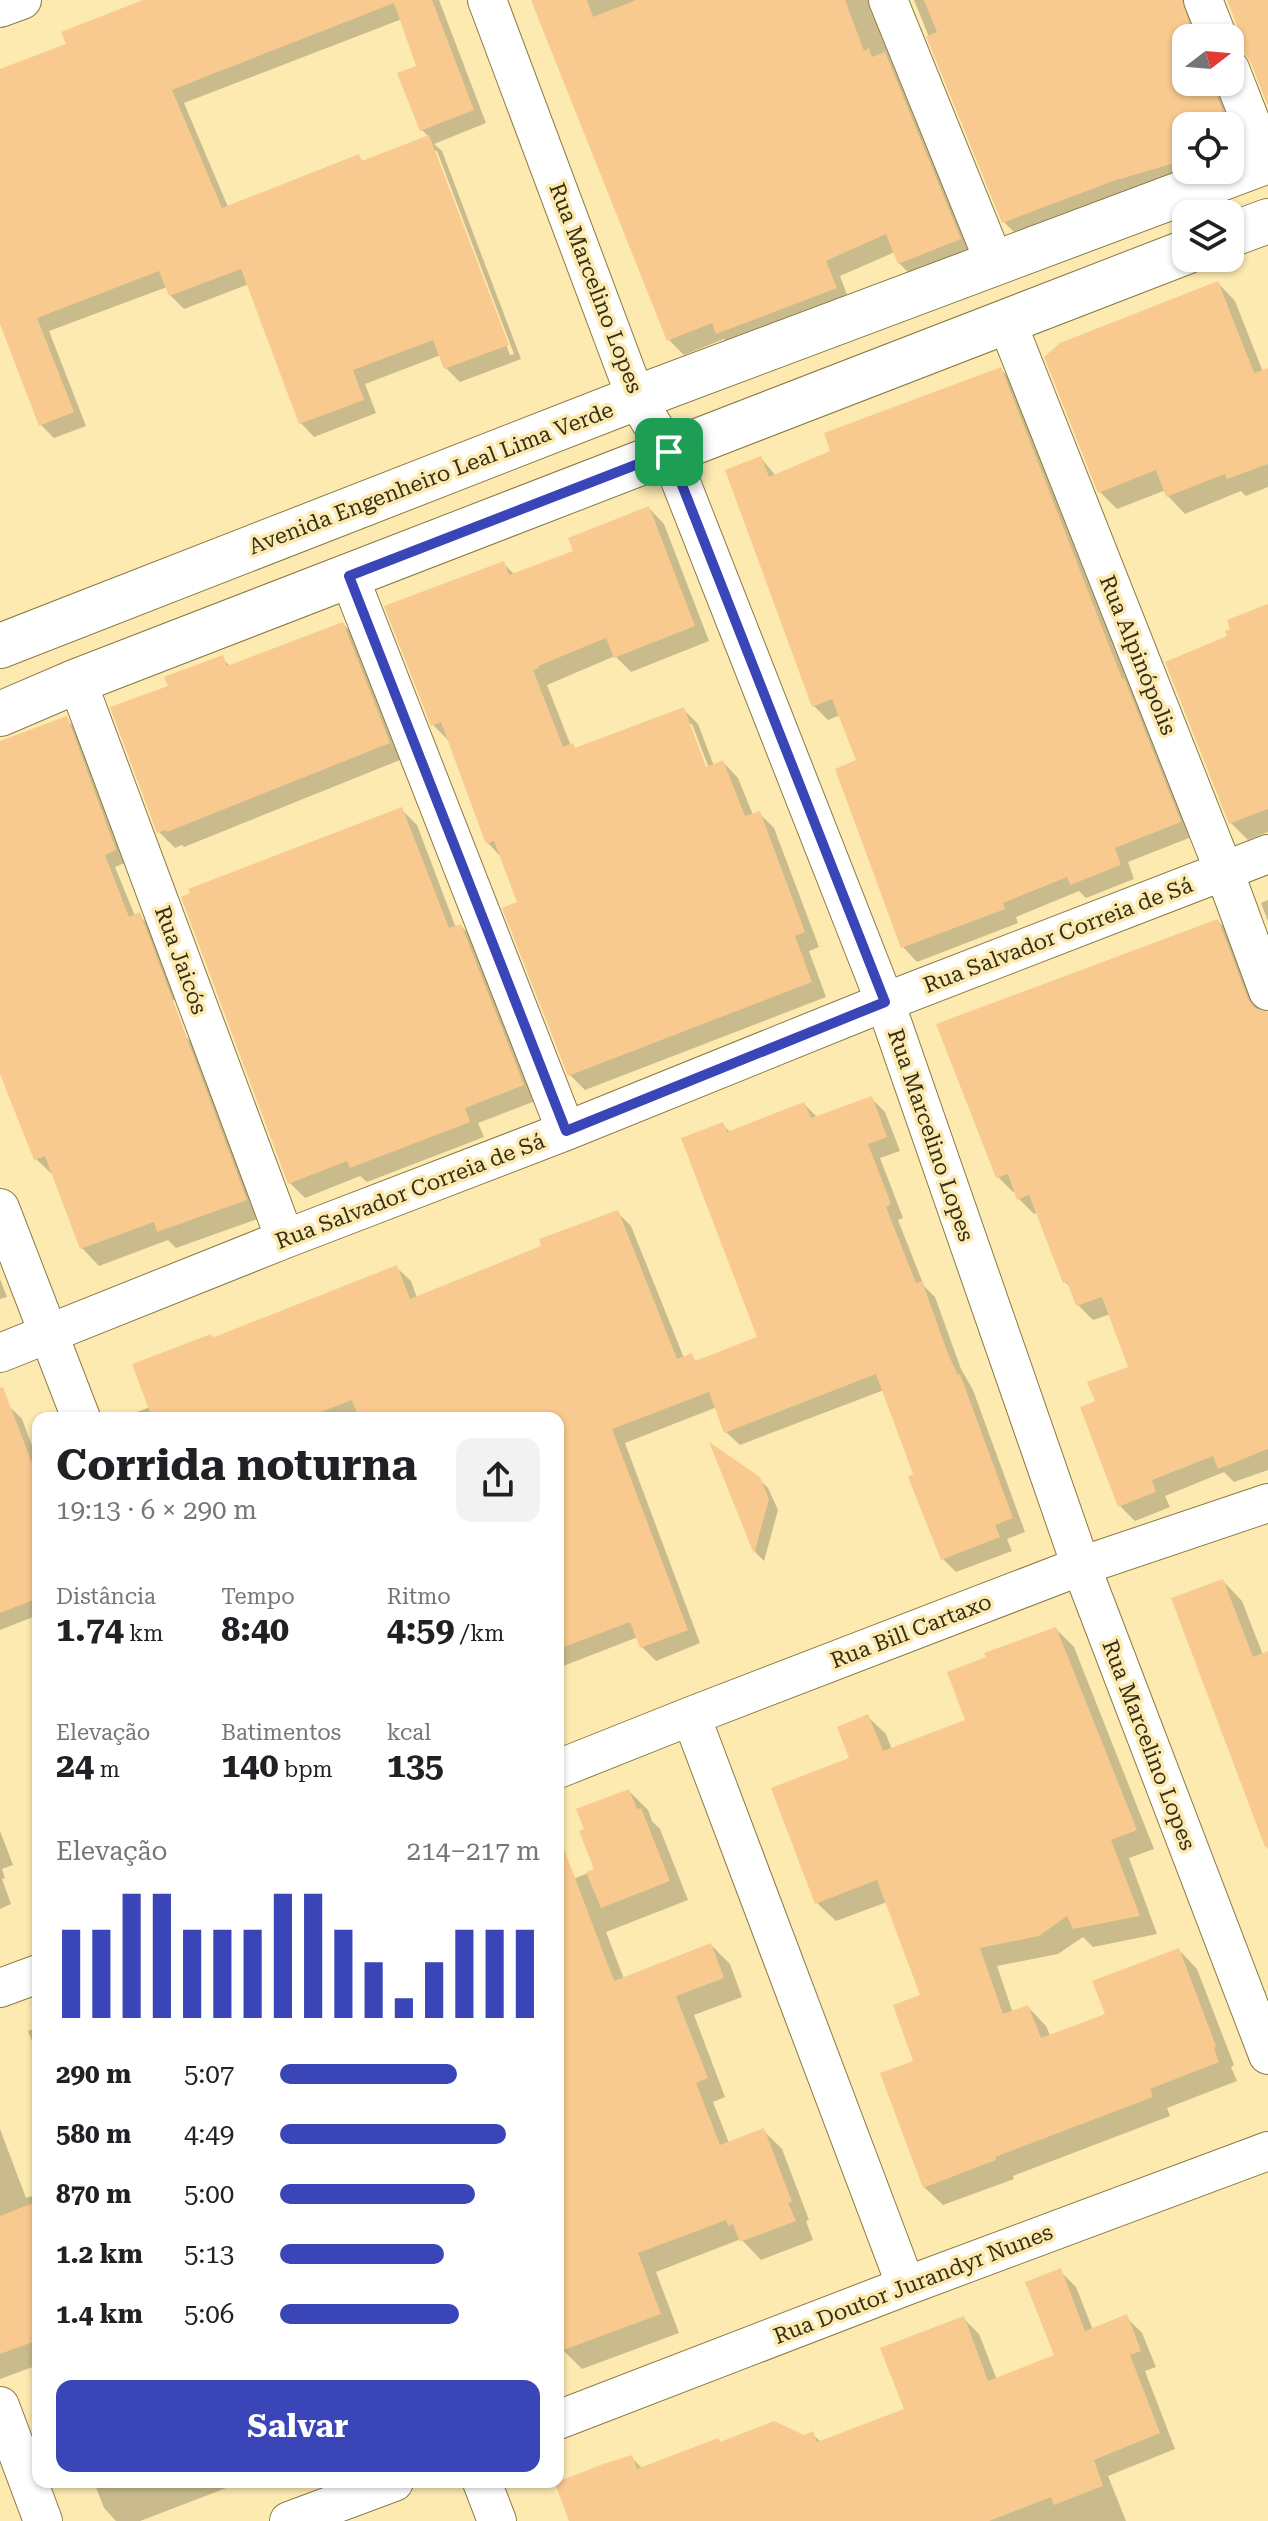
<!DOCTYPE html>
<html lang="pt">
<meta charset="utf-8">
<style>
:root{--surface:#fff;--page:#f2f2f2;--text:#202124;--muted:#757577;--accent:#3a45b8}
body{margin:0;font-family:"Roboto Serif",serif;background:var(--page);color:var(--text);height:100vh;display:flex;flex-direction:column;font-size:30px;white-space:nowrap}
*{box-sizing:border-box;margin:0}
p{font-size:26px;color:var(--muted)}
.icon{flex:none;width:44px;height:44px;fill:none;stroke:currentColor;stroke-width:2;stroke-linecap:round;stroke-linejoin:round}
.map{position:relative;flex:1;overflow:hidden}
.drawer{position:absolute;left:32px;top:1412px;width:532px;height:1076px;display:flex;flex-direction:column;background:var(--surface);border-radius:16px;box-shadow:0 2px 6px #0004}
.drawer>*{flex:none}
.needle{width:52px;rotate:74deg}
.tools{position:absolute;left:1172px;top:24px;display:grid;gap:16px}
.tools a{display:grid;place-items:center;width:72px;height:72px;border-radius:16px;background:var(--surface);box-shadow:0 2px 6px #0004;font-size:40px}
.pin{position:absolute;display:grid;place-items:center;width:68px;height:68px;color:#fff;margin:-34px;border-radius:16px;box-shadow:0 4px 12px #0006}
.round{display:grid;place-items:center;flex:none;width:84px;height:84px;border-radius:16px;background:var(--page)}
.summary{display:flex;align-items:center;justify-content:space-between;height:136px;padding:0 24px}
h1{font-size:44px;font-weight:700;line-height:60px}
.figures{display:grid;grid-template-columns:repeat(3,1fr);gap:12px;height:136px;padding:8px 24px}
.figures div{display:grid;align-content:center}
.figures b{font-size:34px;font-weight:700}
.figures small{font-size:22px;font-weight:400}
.figures p{font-size:22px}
.chart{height:224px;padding:16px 24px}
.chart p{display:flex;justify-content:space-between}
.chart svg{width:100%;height:144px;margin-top:8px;stroke:var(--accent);stroke-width:6}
.button{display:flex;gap:16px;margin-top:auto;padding:16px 24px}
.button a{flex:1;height:92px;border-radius:16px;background:var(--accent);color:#fff;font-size:32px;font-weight:700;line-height:92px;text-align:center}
ul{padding:0 24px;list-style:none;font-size:26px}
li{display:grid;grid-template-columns:128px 96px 1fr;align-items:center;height:60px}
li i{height:20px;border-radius:10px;background:var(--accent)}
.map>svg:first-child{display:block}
.shadow{fill:#0003;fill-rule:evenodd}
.building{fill:#f9ca8f}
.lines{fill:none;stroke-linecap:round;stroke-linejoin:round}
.street-casing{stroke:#8b7b44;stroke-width:40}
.secondary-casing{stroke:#8b7b44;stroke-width:46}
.street{stroke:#fff;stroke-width:38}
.secondary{stroke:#fff;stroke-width:44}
.route-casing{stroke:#fff;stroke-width:16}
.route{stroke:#3a45b8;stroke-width:10}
.labels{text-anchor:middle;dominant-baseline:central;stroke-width:7;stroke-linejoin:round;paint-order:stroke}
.street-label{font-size:22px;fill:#362f18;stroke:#fceab0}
</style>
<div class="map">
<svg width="1268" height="2521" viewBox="0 0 1268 2521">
<rect width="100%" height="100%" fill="#fceab0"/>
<path class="shadow" d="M148 0H439L486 123 434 144 442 151 521 359 460 382 446 368 441 355 365 384 376 413 314 437 301 423 249 284 184 309 170 295 167 287 49 331 86 426 54 438 41 425 0 319V71L68 45ZM402 19 419 67 422 130 429 137 364 162 358 157 228 207 184 103ZM432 151H437L514 354 510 355Z
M533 0H888L975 254 914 278 899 263 895 252 840 276 850 303 733 348 724 339 684 355 669 340Z
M914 0H1203L1202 38H1186V82H1223L1247 154 1230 166V126H1186V170L1019 237 1004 222Z
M1218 283 1235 301 1263 372 1268 370V487L1246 496 1241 491 1185 514 1168 496 1166 490 1117 509 1100 492Z
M1000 369 1015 383 1194 836 1128 862 1134 879 1086 898 1079 891 1016 917 1018 923 917 962 903 947 838 770 858 761 840 715 828 720 814 706 761 458 776 476 833 452Z
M649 508 664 524 709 641 631 672 615 656 547 685 571 746 576 750 683 709 698 724 714 766 723 762 738 778 753 815 759 813 774 828 819 947 809 951 826 997 585 1090 570 1075 519 903 502 858 488 843 448 740 433 725 503 563 515 575 575 552ZM688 724H692L712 776 708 777Z
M1268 606V832L1248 840 1231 823 1229 637Z
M343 624 359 640 405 758 184 847 182 845 175 848 159 832 170 687 222 658 231 667Z
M66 719 78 731 127 862 115 867 135 916 139 915 151 927 178 999 1 1050 0 743Z
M402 810 417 825 456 928 461 926 476 941 538 1100 478 1123 484 1137 367 1182 360 1176 305 1198 290 1183Z
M1268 900V921L1261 903Z
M1218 921 1233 936 1261 1013 1268 1014V1470L1234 1482 1224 1472 1165 1496 1170 1507 1135 1521 1120 1506 1098 1402 1131 1368 1111 1314 1093 1320 1078 1305 1072 1289 1065 1282 1038 1212 1034 1214 1019 1199 1016 1191 1013 1192 998 1177 938 1025Z
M184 1035 202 1053 263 1217 176 1248 168 1240 99 1266 82 1248 54 1176 36 1159Z
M871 1098 885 1112 900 1151 880 1158 903 1218 898 1220 924 1286 935 1297 961 1369 973 1390 1025 1532 1007 1539 1012 1551 956 1572 942 1558 916 1476 884 1390 740 1445 726 1432 717 1407 625 1443 700 1643 656 1661 642 1647 638 1637 558 1668V1418H134L132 1414 150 1407 213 1339 397 1268 411 1281 417 1298 544 1247 617 1212 631 1226 684 1358 691 1356 697 1362 759 1338 723 1125 730 1132 804 1104 818 1118Z
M0 1279 7 1297 0 1299Z
M9 1406 22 1419 38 1462V1615L0 1630V1410Z
M714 1448 758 1478 768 1488 778 1510 764 1561 756 1553Z
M1223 1581 1242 1601 1263 1655 1268 1653V1849L1174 1600Z
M1056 1629 1074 1647 1154 1849 1129 1858 1157 1934 1093 1947 1083 1937 1058 1954 997 1966 1013 2013 1028 2007 1046 2026 1051 2037 1108 2015 1179 1950 1197 1969 1234 2065 1231 2067 1237 2081 1167 2108 1170 2116 1013 2176 1014 2179 943 2205 924 2187 916 2062 923 1996 887 1902 836 1921 817 1903 851 1759 867 1716 886 1734 892 1750 968 1721Z
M629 1791 648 1810 652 1821 660 1829 688 1900 606 1932 624 1979 711 1945 730 1964 742 1997 694 2015 725 2097 713 2102 729 2143 763 2130 782 2149 809 2220 806 2221 813 2240 761 2260 741 2239 656 2272 679 2333 582 2369 563 2350 558 2337V1885L596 1870Z
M0 1831 13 1865 2 1869 5 1878 2 1879 11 1904 0 1909Z
M38 2027V2056L28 2031Z
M0 2129 26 2198 38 2194V2365L0 2379Z
M1060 2271 1076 2287 1093 2330 1126 2317 1142 2333 1156 2367 1145 2371 1175 2449 1108 2476 1126 2521H571L631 2457 643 2469 721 2444 804 2437 812 2434 821 2442 906 2410 963 2318 979 2334 997 2380 1057 2356Z
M94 2482H242L140 2521H116L104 2508Z"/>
<path class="building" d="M143 0H432L474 110 420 131 397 73 416 66 394 3 172 90 222 208 359 154 362 161 429 135 509 345 444 369 433 340 353 370 364 400 299 424 241 269 169 296 159 271 37 318 74 412 39 426 0 324V69L66 44 61 32Z
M531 0H587L593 17 636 0H845L864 51 869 48 872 57 885 52 961 239 898 264 886 234 826 261 837 288 716 334 712 323 667 341Z
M924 0H1182L1194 38H1186V82H1211L1229 126H1186V162L1176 166 1175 163 1113 181 1002 223 926 36 937 32Z
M1227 0H1268V106L1250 61 1244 52 1237 49 1240 40 1239 31Z
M1218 281 1254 373 1268 368V464L1227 479 1225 474 1166 497 1156 470 1098 493 1044 357 1060 343Z
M1001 367 1122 679 1124 678 1181 822 1115 848 1121 865 1070 885 1067 877 1003 903 1005 909 901 948 835 769 856 760 832 699 812 707 725 470 761 456 769 477 830 451 824 433Z
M649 506 695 626 614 658 606 638 538 666 539 668 533 670 563 747 573 743 575 748 684 707 706 767 723 760 745 816 760 811 805 932 795 936 812 982 568 1076 502 908 517 902 494 841 486 844 441 722 431 726 384 606 504 561 509 575 573 551 568 538Z
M1268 604V809L1229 824 1165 662 1227 636 1225 631 1230 629 1227 620Z
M343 622 390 743 167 832 166 830 157 833 110 707 168 686 164 677 223 655 227 666Z
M67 716 116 850 105 855 129 917 140 912 247 1200 157 1232 154 1222 80 1249 45 1156 34 1160 0 1074V741Z
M402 807 449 928 461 924 524 1085 465 1108 470 1122 350 1168 347 1161 288 1184 181 897 190 893 188 889Z
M1218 919 1248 999 1255 1008 1268 1012V1449L1218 1469 1213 1456 1152 1480 1156 1492 1118 1507 1080 1407 1095 1401 1087 1382 1128 1367 1102 1297 1076 1306 1067 1282 1063 1283 1029 1195 1017 1200 1008 1174 996 1178 936 1024Z
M872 1096 887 1137 868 1144 891 1204 886 1207 916 1283 922 1281 948 1354 958 1375 960 1374 1013 1518 995 1525 1000 1537 941 1560 908 1477 913 1474 876 1374 724 1433 709 1392 612 1429 688 1630 640 1648 630 1622 558 1649V1418H359L352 1400 305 1418H152L132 1364 211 1334 212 1337 217 1336 397 1265 410 1299 541 1246 539 1239 618 1210 677 1359 692 1353 695 1361 757 1337 681 1138 723 1122 727 1132 804 1102 811 1118Z
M3 1387 38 1479V1598L0 1613V1388Z
M709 1442 760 1477 769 1499 754 1554Z
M1223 1579 1253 1657 1268 1651V1847H1265L1171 1598Z
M1056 1627 1137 1830 1111 1840 1140 1916 1073 1929 1067 1916 1039 1936 980 1948 1003 2014 1028 2005 1041 2038 1105 2014 1092 1981 1179 1948 1216 2046 1214 2048 1219 2062 1150 2089 1153 2097 995 2157 996 2160 923 2188 880 2073 913 2061 893 2005 920 1995 877 1880 815 1904 771 1788 849 1758 837 1727 868 1714 883 1751 965 1720 947 1672 986 1657 984 1653Z
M629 1789 637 1809 641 1808 670 1881 601 1908 586 1872 594 1869 579 1831 584 1829 576 1809Z
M558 1841H561L614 1981 711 1943 724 1978 676 1996 708 2078 696 2083 720 2145 764 2128 792 2202 788 2203 796 2221 740 2242 733 2224 728 2226 726 2220 638 2253 661 2314 558 2352Z
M38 2201V2340L0 2354V2216Z
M1061 2268 1085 2331 1127 2314 1141 2351 1130 2355 1160 2433 1094 2460 1103 2486 1054 2505 1051 2497 989 2521H569L555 2483 603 2464 632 2455 637 2469 718 2438 720 2442 774 2421 804 2435 813 2431 817 2442 904 2409 880 2348 964 2316 988 2381 1054 2355 1025 2282Z"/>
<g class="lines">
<g class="street-casing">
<path id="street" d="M487 0 636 398 669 452 885 1002 1081 1566 1268 2055
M888 0 995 264
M1203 0 1218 38
M0 8 22 0
M1230 69 1266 161
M1006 320 1224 871 1268 991
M349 576 566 1131
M77 681 285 1239
M0 1208 81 1418
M0 1353 285 1239 566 1131 885 1002 1268 854
M691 1716 906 2286
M558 1769 691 1716 1081 1566 1268 1503
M0 1988 38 1974
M0 2406 43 2521
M558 2420 906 2286 1268 2151
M482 2482 497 2521
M289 2521 394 2482"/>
</g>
<g class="secondary-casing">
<path id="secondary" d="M1230 235 1268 221
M0 646 636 398 1268 161
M0 714 77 681 1186 252"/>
</g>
<use href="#street" class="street"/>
<use href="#secondary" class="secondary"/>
</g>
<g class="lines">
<g class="route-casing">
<path id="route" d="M669 452 885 1002 566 1131 349 576Z"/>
</g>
<use href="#route" class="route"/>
</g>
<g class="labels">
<g class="street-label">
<text transform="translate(596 288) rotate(69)">Rua Marcelino Lopes</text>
<text transform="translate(431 478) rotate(-21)">Avenida Engenheiro Leal Lima Verde</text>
<text transform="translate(1138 655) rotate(68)">Rua Alpinópolis</text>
<text transform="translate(1058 935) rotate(-21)">Rua Salvador Correia de Sá</text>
<text transform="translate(181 960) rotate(70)">Rua Jaicós</text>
<text transform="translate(931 1135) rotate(71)">Rua Marcelino Lopes</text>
<text transform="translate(410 1191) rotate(-21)">Rua Salvador Correia de Sá</text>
<text transform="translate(911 1631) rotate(-21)">Rua Bill Cartaxo</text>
<text transform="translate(1149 1745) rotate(69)">Rua Marcelino Lopes</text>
<text transform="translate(913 2284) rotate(-21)">Rua Doutor Jurandyr Nunes</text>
</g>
</g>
</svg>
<div class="tools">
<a><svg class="needle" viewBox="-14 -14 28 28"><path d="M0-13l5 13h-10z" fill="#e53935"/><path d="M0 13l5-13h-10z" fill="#757577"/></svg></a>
<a><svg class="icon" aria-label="locate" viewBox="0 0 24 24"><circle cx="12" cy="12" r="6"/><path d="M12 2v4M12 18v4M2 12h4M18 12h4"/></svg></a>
<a><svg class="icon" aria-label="layers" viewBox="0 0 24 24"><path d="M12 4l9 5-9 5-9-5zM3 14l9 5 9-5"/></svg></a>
</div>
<div class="pin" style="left:669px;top:452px;background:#1e9e55"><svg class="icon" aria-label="arrive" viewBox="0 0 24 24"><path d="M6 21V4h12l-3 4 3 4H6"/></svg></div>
<section class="drawer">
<div class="summary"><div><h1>Corrida noturna</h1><p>19:13 · 6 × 290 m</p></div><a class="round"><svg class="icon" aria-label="share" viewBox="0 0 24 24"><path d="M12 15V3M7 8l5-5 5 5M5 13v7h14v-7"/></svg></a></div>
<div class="figures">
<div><p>Distância</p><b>1.74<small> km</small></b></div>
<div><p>Tempo</p><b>8:40</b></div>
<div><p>Ritmo</p><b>4:59<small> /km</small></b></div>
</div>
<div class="figures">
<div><p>Elevação</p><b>24<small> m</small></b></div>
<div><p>Batimentos</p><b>140<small> bpm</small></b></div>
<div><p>kcal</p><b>135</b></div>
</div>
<div class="chart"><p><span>Elevação</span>214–217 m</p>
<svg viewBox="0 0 160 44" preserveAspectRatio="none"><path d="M5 44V17M15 44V17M25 44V6M35 44V6M45 44V17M55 44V17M65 44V17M75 44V6M85 44V6M95 44V17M105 44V27M115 44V38M125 44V27M135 44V17M145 44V17M155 44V17"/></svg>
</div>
<ul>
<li><b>290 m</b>5:07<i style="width:68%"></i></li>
<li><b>580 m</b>4:49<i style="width:87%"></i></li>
<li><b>870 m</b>5:00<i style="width:75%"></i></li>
<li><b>1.2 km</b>5:13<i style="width:63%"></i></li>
<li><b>1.4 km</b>5:06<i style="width:69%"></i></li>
</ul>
<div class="button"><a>Salvar</a></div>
</section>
</div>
